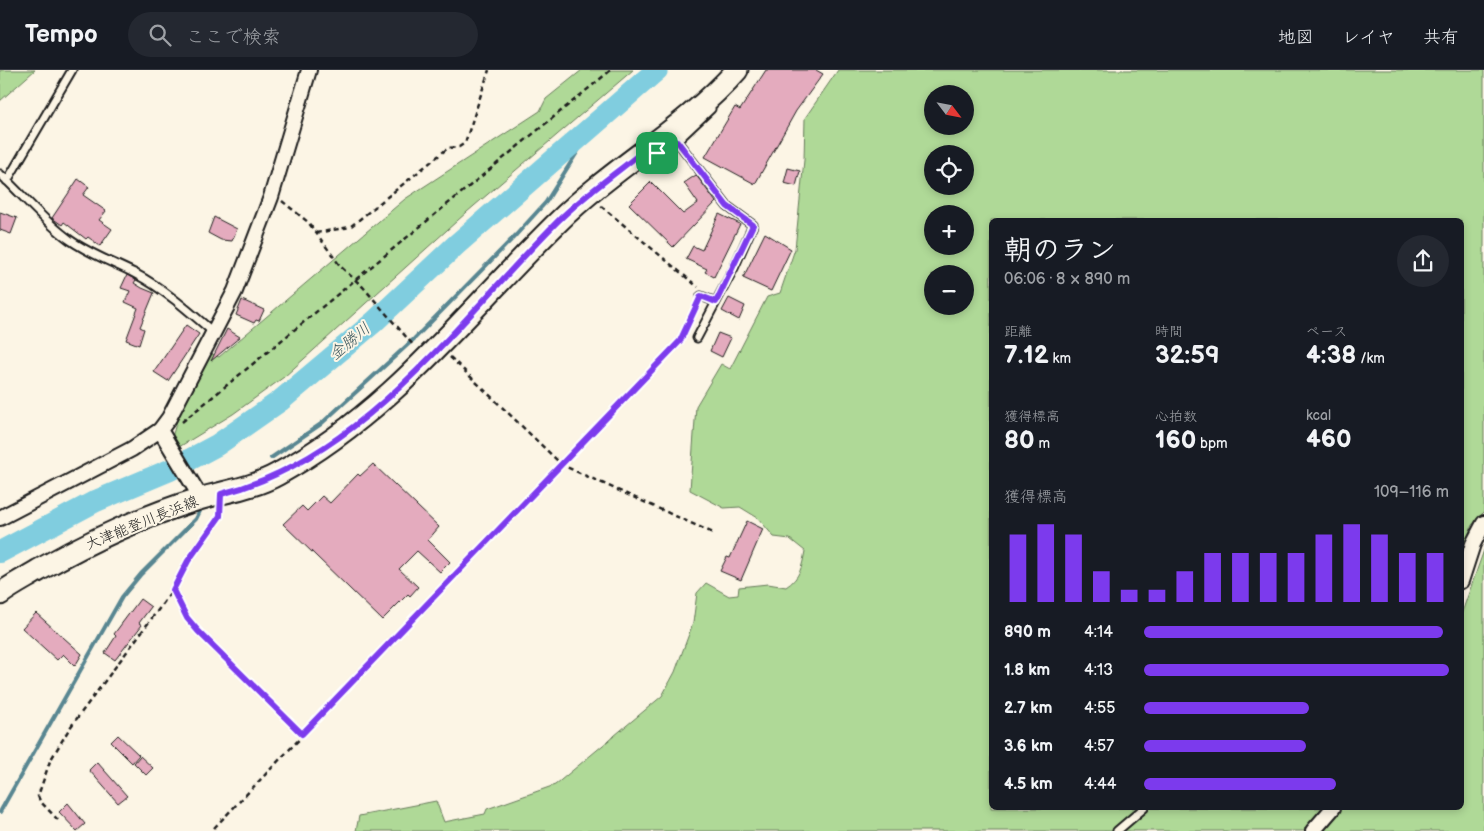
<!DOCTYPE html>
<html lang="ja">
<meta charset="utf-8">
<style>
:root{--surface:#171b24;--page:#242831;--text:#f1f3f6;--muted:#9ea1a6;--line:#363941;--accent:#7c3aed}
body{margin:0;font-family:"Balsamiq Sans","Klee One",sans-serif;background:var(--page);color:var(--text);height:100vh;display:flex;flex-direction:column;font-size:19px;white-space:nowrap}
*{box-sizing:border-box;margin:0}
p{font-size:16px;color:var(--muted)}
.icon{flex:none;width:28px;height:28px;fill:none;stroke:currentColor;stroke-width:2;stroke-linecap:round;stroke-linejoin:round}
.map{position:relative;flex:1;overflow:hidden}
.sheet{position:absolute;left:989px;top:148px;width:475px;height:592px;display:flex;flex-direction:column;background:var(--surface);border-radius:8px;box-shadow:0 2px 8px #0003}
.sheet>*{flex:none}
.needle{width:32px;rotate:122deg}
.fabs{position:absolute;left:924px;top:15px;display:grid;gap:10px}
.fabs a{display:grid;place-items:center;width:50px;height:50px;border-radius:50%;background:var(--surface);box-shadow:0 2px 8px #0003;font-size:25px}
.pin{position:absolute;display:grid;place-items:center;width:42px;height:42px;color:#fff;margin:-21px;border-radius:10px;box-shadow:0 2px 8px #0006}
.round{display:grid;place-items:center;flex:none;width:52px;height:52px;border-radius:26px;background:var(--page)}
.head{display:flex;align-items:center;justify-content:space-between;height:85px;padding:0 15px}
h1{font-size:28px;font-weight:700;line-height:38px}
.metrics{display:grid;grid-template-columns:repeat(3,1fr);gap:8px;height:85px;padding:5px 15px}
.metrics div{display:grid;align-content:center}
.metrics b{font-size:25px;font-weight:700}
.metrics small{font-size:14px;font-weight:400}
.metrics p{font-size:14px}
.chart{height:140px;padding:10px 15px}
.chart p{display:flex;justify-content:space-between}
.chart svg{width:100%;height:90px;margin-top:5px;stroke:var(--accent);stroke-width:6}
ul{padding:0 15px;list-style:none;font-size:16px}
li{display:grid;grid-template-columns:80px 60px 1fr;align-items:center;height:38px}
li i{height:12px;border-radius:6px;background:var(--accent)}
header{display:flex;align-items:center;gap:30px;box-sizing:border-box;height:70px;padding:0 25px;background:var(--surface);border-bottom:1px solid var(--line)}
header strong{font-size:24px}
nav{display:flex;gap:28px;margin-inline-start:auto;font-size:18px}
.search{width:350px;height:45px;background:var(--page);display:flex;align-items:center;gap:12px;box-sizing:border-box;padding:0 18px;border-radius:28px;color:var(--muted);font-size:19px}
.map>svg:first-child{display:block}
.green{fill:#afd997;stroke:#667a5a;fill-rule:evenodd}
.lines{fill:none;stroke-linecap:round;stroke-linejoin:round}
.stream{stroke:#588691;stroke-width:4}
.river{stroke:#80cddf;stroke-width:22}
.building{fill:#e4abbe;stroke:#1c1c1c}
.lane-casing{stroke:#1c1c1c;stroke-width:11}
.street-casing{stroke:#1c1c1c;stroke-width:18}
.primary-casing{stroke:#1c1c1c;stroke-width:25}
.path{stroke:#1c1c1c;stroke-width:2.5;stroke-dasharray:5 4;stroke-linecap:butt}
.lane{stroke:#fcf5e5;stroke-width:7}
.street{stroke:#fcf5e5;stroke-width:14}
.primary{stroke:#fcf5e5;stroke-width:21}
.route-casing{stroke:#fff;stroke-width:10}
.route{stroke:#7c3aed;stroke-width:6}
.labels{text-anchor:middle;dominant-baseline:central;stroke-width:4;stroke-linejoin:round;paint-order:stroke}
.street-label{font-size:15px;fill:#1c1c1c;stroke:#fcf5e5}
.water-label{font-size:16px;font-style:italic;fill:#3f5a60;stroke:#fcf5e5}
</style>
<header>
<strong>Tempo</strong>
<div class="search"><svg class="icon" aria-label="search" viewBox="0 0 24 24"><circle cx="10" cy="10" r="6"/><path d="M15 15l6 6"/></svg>ここで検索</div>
<nav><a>地図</a><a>レイヤ</a><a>共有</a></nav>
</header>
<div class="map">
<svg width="1484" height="761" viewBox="0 0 1484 761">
<rect width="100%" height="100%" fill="#fcf5e5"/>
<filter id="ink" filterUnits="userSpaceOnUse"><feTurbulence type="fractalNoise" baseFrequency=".02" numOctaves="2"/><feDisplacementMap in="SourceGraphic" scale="10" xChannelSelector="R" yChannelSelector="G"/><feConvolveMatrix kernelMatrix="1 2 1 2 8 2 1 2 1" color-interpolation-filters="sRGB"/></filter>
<g filter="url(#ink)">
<path class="green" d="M0 0H35L0 31Z
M582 0H633L467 142 284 307 233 344 179 377 172 367 184 327 210 283 219 287 405 129 540 41 546 29Z
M838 0H1484V442L1472 455 1461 484V150H991V738H1461V545L1484 480V761H356L359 746 436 731 444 752 485 744 487 739 555 715 662 626 675 602 693 553 697 523 706 513 729 526 738 525 739 517 768 514 786 517C800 508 802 497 805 481L790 469 774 467 758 448 740 437 724 438 690 420 696 336 721 294 730 299 767 227 780 223 795 179 804 90 805 48ZM932 24H965V56H932ZM932 84H965V116H932ZM932 144H965V176H932ZM932 204H965V236H932Z"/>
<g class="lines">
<path class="stream" d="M271 388 321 354 414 269 516 165 546 132 593 57
M0 742 122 527 141 504 196 449 200 441"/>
<path class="river" d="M0 482 96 431 170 400 217 375 280 331 374 252 456 175 657 0"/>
</g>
<path class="building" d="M766 0H816L823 4 796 41 755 114 705 87 735 37 740 40Z
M788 98 800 101 796 116 784 113Z
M696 105 716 132 673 177 629 134 651 112 683 144 698 133 684 113Z
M78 109 89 117 83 125 106 141 99 150 112 159 100 176 88 167 86 169 64 152 62 155 52 148Z
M0 142 17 148 11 164 0 160Z
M719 144 740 154 714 207 705 202 707 199 686 189 693 176 702 180Z
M214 147 237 159 232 171 221 170 208 163Z
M765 163 791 179 771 221 743 208Z
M127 205 136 210 134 213 142 218 154 223 140 257 144 259 139 275 126 270 138 238 125 232 130 221 121 218Z
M729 228 745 236 739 250 722 241Z
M242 230 264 240 259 251 256 250 254 253 236 245Z
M186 255 199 264 168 311 154 302Z
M227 259 240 267 211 291Z
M718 263 731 268 722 287 710 281Z
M373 394 439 457 428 470 450 492 440 502 417 481 399 499 418 517 410 526 408 524 382 550 283 454 302 436 307 441 322 426 330 433 358 404 360 406Z
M747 451 763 459 741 510 720 501 727 487 730 488Z
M140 529 151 537 139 553 142 555 115 590 105 583 116 566 114 564Z
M36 543 82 584 75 596 63 584 57 590 22 558Z
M118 665 139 685 132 693 111 672Z
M140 686 153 698 146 705 134 693Z
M97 692 127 726 118 733 89 700Z
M68 733 85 754 77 761 59 742Z"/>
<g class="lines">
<g class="lane-casing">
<path id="lane" d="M677 71 727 136 753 155 734 198 697 268
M658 83 677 71 711 39
M0 104C24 126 43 151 70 170 90 184 112 192 134 203 163 218 189 241 214 263
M7 111 72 0
M701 226 716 232
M1117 761 1144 738"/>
</g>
<g class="street-casing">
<path id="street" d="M201 428 160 360 169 348 235 221 271 127 309 0
M0 448 132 379 160 360
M1461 511 1473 474 1484 453
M1313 761 1333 738"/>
</g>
<g class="primary-casing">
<path id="primary" d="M0 524C12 515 26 508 39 500 90 471 143 446 199 429 226 421 253 418 278 404 393 341 466 242 558 152 613 97 685 59 737 0"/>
</g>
<path class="path" d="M282 131 308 152 341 197 363 217 414 276
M601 136 698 217
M316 163 350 157 448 78 459 77 465 73 489 0
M450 287 562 395 713 463
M182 352 611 0
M220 440V446L188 491 173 520 187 548 302 664
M58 750 40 731 38 726 50 691 69 659 173 520
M214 758 651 303 680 271 697 234"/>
<use href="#lane" class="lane"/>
<use href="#street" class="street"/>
<use href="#primary" class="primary"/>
</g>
</g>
<g class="lines" filter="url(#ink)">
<g class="route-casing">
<path id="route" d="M677 71 727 136 753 155 716 232 701 226 680 271 302 664 198 561 187 548 173 520 188 491 220 446 221 424C364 388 458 251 557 152 583 126 614 105 642 82L657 83Z"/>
</g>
<use href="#route" class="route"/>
</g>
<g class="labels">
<g class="street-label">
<text transform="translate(142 453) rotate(-22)">大津能登川長浜線</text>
</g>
<g class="water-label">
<text transform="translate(350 272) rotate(-40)">金勝川</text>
</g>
</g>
</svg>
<div class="fabs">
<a><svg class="needle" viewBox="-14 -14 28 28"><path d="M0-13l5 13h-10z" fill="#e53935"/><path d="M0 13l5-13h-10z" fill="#9ea1a6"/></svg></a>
<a><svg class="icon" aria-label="locate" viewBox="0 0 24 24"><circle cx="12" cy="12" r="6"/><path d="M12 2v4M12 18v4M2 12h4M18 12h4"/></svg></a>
<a>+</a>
<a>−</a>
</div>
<div class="pin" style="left:657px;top:83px;background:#1e9e55"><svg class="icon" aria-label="arrive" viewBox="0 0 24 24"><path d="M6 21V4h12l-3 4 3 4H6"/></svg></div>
<section class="sheet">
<div class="head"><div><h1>朝のラン</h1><p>06:06 · 8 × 890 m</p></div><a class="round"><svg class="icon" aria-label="share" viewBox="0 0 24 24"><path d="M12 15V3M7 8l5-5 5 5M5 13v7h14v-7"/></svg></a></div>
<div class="metrics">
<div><p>距離</p><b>7.12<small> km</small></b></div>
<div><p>時間</p><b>32:59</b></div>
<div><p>ペース</p><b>4:38<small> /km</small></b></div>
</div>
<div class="metrics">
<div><p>獲得標高</p><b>80<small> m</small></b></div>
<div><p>心拍数</p><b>160<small> bpm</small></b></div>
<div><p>kcal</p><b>460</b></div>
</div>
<div class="chart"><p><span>獲得標高</span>109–116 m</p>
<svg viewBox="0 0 160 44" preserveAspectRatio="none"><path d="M5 44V11M15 44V6M25 44V11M35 44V29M45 44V38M55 44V38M65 44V29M75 44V20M85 44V20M95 44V20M105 44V20M115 44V11M125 44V6M135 44V11M145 44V20M155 44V20"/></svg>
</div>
<ul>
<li><b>890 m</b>4:14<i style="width:98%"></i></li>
<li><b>1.8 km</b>4:13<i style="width:100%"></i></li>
<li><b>2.7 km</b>4:55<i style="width:54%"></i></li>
<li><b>3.6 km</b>4:57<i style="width:53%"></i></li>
<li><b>4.5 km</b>4:44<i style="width:63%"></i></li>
</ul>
</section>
</div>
